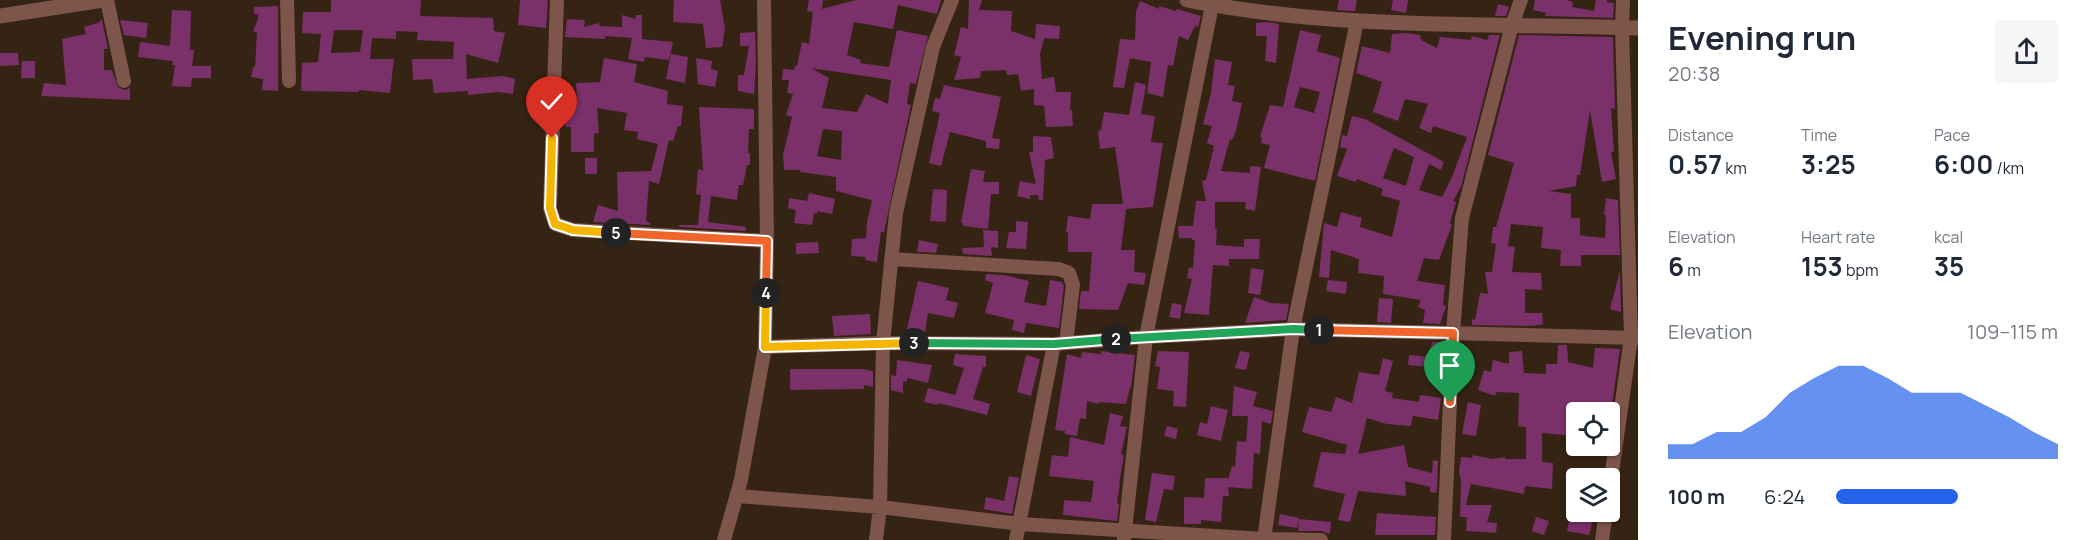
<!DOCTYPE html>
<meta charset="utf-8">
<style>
:root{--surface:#fff;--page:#f6f6f7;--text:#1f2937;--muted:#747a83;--accent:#2563eb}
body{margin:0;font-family:Manrope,sans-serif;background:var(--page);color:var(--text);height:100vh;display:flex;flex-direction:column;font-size:22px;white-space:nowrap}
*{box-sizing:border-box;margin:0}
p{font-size:20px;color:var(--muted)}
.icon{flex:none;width:33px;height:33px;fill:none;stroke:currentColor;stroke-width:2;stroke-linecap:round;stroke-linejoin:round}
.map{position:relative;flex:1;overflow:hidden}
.sheet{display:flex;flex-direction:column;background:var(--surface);width:450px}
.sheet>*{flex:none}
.buttons{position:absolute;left:1566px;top:402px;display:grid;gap:12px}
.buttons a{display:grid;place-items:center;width:54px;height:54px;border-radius:6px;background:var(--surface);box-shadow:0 2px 4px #0004;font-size:30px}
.pin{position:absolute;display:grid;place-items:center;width:51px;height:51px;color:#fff;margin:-62px -26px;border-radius:50% 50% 50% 0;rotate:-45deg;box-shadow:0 0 6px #0007}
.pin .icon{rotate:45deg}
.km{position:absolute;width:30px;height:30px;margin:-15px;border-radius:50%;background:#222;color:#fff;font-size:16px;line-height:30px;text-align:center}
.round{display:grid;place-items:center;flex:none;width:63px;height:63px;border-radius:6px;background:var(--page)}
.summary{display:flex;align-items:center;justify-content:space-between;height:102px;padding:0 30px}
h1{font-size:33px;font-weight:700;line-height:45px}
.figures{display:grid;grid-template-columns:repeat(3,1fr);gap:9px;height:102px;padding:6px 30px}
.figures div{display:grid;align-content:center}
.figures b{font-size:26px;font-weight:700}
.figures small{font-size:16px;font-weight:400}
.figures p{font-size:16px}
.chart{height:168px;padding:12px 30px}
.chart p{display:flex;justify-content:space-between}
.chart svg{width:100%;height:108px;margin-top:6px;fill:var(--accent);opacity:.7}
ul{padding:0 30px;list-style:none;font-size:20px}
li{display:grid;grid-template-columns:96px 72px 1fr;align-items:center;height:45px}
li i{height:15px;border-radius:8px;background:var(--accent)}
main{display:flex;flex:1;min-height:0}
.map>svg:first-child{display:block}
.building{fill:#7a3069;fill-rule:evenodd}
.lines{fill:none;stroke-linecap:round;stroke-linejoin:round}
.minor{stroke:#7d554b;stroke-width:14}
.tertiary{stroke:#7d554b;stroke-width:15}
.split-1-casing{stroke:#fff;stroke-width:12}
.split-2-casing{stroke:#fff;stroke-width:12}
.split-3-casing{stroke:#fff;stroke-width:12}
.split-4-casing{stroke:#fff;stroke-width:12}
.split-5-casing{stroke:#fff;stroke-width:12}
.split-6-casing{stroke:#fff;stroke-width:12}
.split-1{stroke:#f0652b;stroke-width:8}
.split-2{stroke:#22a559;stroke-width:8}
.split-3{stroke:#22a559;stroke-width:8}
.split-4{stroke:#f5b400;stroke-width:8}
.split-5{stroke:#f0652b;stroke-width:8}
.split-6{stroke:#f5b400;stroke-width:8}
</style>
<main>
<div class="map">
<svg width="1638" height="540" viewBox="0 0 1638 540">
<rect width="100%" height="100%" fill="#352413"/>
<path class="building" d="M331 0H421L420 16 493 18 494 31 505 33 498 63 466 54 467 79 503 76 515 79 513 94 498 92 468 95V91L434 93 432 79 413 80 412 59H453L454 42 417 40 418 32 396 31V39L372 38 370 59H394L390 93 359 90V92L301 91 302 63 318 62 321 34 302 33 303 12H331ZM334 30H363L360 52 331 53Z
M520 0H548L546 28 518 25Z
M674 0H720L725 28 722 47 706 48 703 24 673 22Z
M809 0H823L822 9 856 0H941L937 14 898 5 893 29 854 22 847 55 861 60 860 63 889 67 897 30 928 36 916 84 910 83 907 104 911 105 884 232H881L877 262 865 260 866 257 851 256 852 239 866 238 867 222 872 201 871 200 836 191V177L800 172V170H784L783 155 792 117 786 115 793 94 787 93 789 80H782L783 69 794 70 795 66H797L802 42 809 44 813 12 807 11ZM811 68 891 80 888 104 866 94 857 112 822 108 829 78ZM823 129 842 131 841 160 817 156Z
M969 0H982L979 10 1012 11 1011 31 1035 39 1036 24 1060 26 1059 39 1044 38 1040 54 1042 79 1054 77 1056 92H1071L1070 110H1072L1073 126 1046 127 1044 106 1034 105V89L1021 91 1018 74 1007 75 1006 70 981 71 980 78 954 80 961 57 954 55 961 27 968 29Z
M1339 0H1357L1355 11 1337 10Z
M1393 0H1408L1406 13 1391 10Z
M1535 0H1567L1573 2 1572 7 1594 11 1596 0H1607V2L1614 3 1613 18 1545 16 1546 13 1533 10Z
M1140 1 1159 9V6L1176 11 1177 9 1201 16 1198 27 1195 26 1188 40 1179 36 1173 66 1168 65 1163 97 1147 93 1151 62 1130 58 1124 88 1113 87 1120 39 1135 40 1136 11Z
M1498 4 1509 7 1506 16H1495Z
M278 6V91L262 90 263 79 251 77 253 67H255L257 33 253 31 258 19V14H254V7Z
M172 10 191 11 190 50H194L192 66H211V78H192L191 87 172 86 175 65H172L173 61 138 57 140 42 170 46Z
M622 15 635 19 636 15H642V39L673 42 669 60 645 57 644 62 628 59 632 38 605 36V39L565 37 567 19 585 20 584 27 599 23 600 26 622 27Z
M100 20H102L108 49H104V70H112L118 87 125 90 130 88V100L41 96 44 83 66 85 62 39 86 34 84 27 100 22Z
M120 20 148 23 146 38 124 35Z
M1267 22 1279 24 1276 63 1265 61 1267 36H1256V23Z
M1300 30 1321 35 1317 51 1340 58 1315 181 1264 168 1270 145 1261 143 1262 138 1260 137 1270 105 1283 107ZM1300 87 1320 92 1314 113 1294 107Z
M755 32 756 63 754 94 738 91V75H744L749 46H740V33Z
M1405 33 1420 35 1421 40 1437 48 1440 37 1471 40 1472 36 1487 40 1489 35H1500L1461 187 1453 201 1456 202 1450 223 1452 225 1439 260 1424 258 1417 281 1445 285 1443 305 1446 306 1440 324 1423 323 1425 310 1418 307 1421 300 1383 294 1384 276 1358 273 1359 259 1331 250 1329 278 1319 277 1324 223 1337 227 1341 212 1362 218 1360 227 1392 237 1400 201 1381 195 1383 189 1357 179 1356 182 1337 176 1347 149 1340 147 1342 135 1347 136 1352 116 1365 119 1444 162 1441 170 1429 164 1419 190 1442 197 1452 177 1467 137 1433 126 1431 133 1419 128 1428 104 1405 99 1398 121 1373 112 1382 82 1356 73 1362 46 1390 53 1392 34ZM1394 148 1414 157 1406 186 1383 178Z
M1519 35 1613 37 1615 109 1611 108 1614 152H1611L1616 179 1602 182 1590 110 1580 175H1577L1576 186 1549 191 1571 194V218H1580V235L1584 236 1605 238 1606 215H1604L1606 198 1618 200 1620 255H1581V266H1560L1561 250 1541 248 1543 227 1511 224 1508 246 1515 247 1512 272 1541 273 1542 290 1525 289V313H1542L1543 324 1532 326 1472 325V319L1475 320 1480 293 1488 294 1485 272H1492L1496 244 1491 243 1493 227H1496L1514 163 1488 155Z
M0 53H18L19 65 0 66Z
M671 54 688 57 685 83 666 79Z
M604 58 637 64 634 82 668 91 667 104 683 106 681 126H678L673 141 669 140 659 184 649 181 646 221 650 223V225L593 222 598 205 618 211 617 172 651 171 658 144 637 139 638 132 624 130 627 113 597 108 599 133 594 134V152H571V127H566L564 103 577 102 576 83 600 82Z
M696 58 712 61 711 69 718 71 715 87 698 84Z
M1215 59 1232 62 1228 85 1235 86 1232 101 1242 103 1236 131 1232 140 1230 139 1221 171 1250 173V166L1261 167 1255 211 1245 209 1246 202H1215V229H1217L1216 245 1244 247V239H1260L1259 259H1229V266L1213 265 1209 315 1184 313 1192 279 1187 278 1189 267 1193 268 1195 240H1192V238H1179L1178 226H1193L1196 201H1206L1202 181 1206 180 1214 146 1207 143 1212 126 1203 124 1211 93Z
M22 61H35V78H21Z
M1135 82 1146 85 1141 114 1155 116 1151 142 1163 143 1153 207 1126 209 1121 250H1135L1134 272 1146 273 1144 285 1128 283 1118 310 1079 309 1081 291H1089L1092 252H1068V232H1066L1068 216 1090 219 1092 204H1123L1115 147 1100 149 1098 131 1101 130 1104 112 1129 115Z
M944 85 1001 97 992 138 1000 139 999 149 986 148V141L950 132 941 166 929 163 940 113 932 111 935 98 940 99Z
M699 107 754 109V129H749L748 153H750V165H747L743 185H739L737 200 711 196 708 222 746 227V231L679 227V225H698L701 195 696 194 698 169 703 170Z
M1033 136 1051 137 1054 158 1045 160 1043 200H1039L1038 195H1030V199L1017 196 1020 181 1036 184 1029 152H1033Z
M585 158H597V174H585Z
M971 169 985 171 983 182H999V194H991L988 229 963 226V223H961Z
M933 189 947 190 946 222 930 221Z
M809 193 835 199 832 214 817 211V214L814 213 812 225 794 223 796 210 788 208 789 198 807 201Z
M1016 221 1028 222 1026 249 1006 248 1009 232H1016Z
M983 230 998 231V248L991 247 992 256 963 254 962 248 986 247H984Z
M919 240 938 244 936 253 917 252Z
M818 242 819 253 796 254V243Z
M1251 268 1264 270 1260 295 1248 293Z
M1620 271 1621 312 1610 309Z
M986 274 1004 275 1029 281 1024 302 1046 306 1050 280 1062 282 1064 286 1059 328 1026 323 1024 333 1012 330 1014 320 985 313 993 283 985 280Z
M1328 280 1347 282 1346 294 1326 291Z
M918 281 949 288 946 300 958 303 954 318 928 313 925 333 907 329Z
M1254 297 1271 303 1289 304 1286 320 1245 323Z
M1379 298 1393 299 1391 323 1377 322Z
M1172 303 1182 305 1180 319 1169 317Z
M870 314 871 334 834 336 832 316Z
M1432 342H1444L1441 374 1427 372 1428 367 1408 365 1409 355 1429 357Z
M1558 345H1567L1568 362 1593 368 1595 348 1620 349 1611 412 1594 407 1593 412H1576V436L1542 433V462L1553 463 1552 489 1525 486 1524 494 1471 484 1466 505H1492L1487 522 1497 523 1496 533 1466 531 1467 517H1460L1461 480 1459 472 1461 457 1472 458 1473 455 1492 459 1505 457V459H1526V427L1518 426 1519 393 1496 392 1495 396 1478 390 1484 370 1491 372 1493 360 1509 364V352L1522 351 1524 373 1546 374V364H1557Z
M1101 351 1135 355 1131 388H1130L1126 404 1099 402V404L1087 401 1086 419 1080 418 1077 436 1065 434V431L1055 430 1067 354 1081 358 1082 352 1101 354Z
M1158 351 1189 352 1186 407 1173 406 1174 391 1157 389 1160 367 1155 366Z
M1240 351 1250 353 1246 370 1235 368Z
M955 354 986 356V367H983L973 399 990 404 987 415 938 403V405L924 402 928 388 955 395 964 368 953 365Z
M1026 355 1040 359 1031 396 1017 392Z
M1383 358 1393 361 1385 391 1393 393 1392 398 1419 402 1420 395 1441 398 1438 420 1413 416 1411 426 1387 424 1367 418 1358 454 1404 445 1408 467 1432 473 1433 460 1438 461 1437 489 1436 493 1430 492V487L1405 481 1406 496 1358 491 1350 522 1338 520 1345 494 1313 487 1321 452 1345 454 1347 445 1302 432 1309 407 1331 412 1336 397 1352 403 1359 372 1379 375Z
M897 360 932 365 928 383 907 378V382L903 381V393L891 390V375L896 376Z
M790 369H862L873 371V387L864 385V389L790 390Z
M1234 386 1257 392 1253 406 1273 411 1271 424 1262 421 1260 454 1254 453 1252 489 1228 487 1229 496H1223L1221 522 1201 520V524H1184V497L1204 498 1205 478H1228V480L1232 466 1235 467 1237 441 1246 442 1248 416H1232Z
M1468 402 1481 405 1476 436 1462 434Z
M1211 406 1228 410 1221 441 1197 435 1200 422 1207 424Z
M1110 413 1123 416 1120 426 1127 427 1121 454 1124 455 1119 483H1120L1117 503 1119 504 1117 521 1063 515 1064 500 1091 502 1094 481 1049 476 1052 455 1068 457 1070 437 1104 445Z
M1167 426 1178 429 1176 439 1164 436Z
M1152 473 1175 476 1173 490 1164 489 1156 522 1145 520Z
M1009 476 1019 478 1012 514 984 509 986 497 1004 501Z
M1377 513 1436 517 1435 535H1375Z
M1280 514 1299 518 1297 528 1278 525Z
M1536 517 1549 521 1544 535 1532 531Z
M1570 518 1593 520 1589 535 1567 531Z
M1299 519 1331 522 1330 534 1321 531H1298Z"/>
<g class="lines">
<path class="minor" d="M107 0 124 81
M287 0 289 81
M557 0 550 208 555 224 573 230 767 241
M891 259 1059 269 1069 273 1073 285 1066 343
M765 347 883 343 1054 344 1146 337 1293 329 1638 338
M1610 486 1631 338 1622 28 1623 0
M737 496 880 507 1020 524 1264 539 1321 540
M724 540 741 480 765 347 767 241 764 0
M876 540 880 507 883 343 896 213 933 47 952 0
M1016 540 1054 344
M1124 540 1146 337 1213 0
M1264 540 1293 329 1357 21
M1444 540 1453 333 1462 218 1512 25 1521 0
M1602 540 1606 512"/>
<path class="tertiary" d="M1187 0C1335 30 1488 23 1638 28
M0 16 103 0"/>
</g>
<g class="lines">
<g class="split-1-casing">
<path id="split-1" d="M1319 330 1453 333 1450 402"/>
</g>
<g class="split-2-casing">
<path id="split-2" d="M1116 339 1293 329 1319 330"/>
</g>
<g class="split-3-casing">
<path id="split-3" d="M914 343 1054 344 1116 339"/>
</g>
<g class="split-4-casing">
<path id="split-4" d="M766 293 765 347 914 343"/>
</g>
<g class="split-5-casing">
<path id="split-5" d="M616 233 767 241 766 293"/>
</g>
<g class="split-6-casing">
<path id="split-6" d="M552 138 550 208 555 224 573 230 616 233"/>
</g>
<use href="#split-1" class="split-1"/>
<use href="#split-2" class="split-2"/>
<use href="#split-3" class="split-3"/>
<use href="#split-4" class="split-4"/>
<use href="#split-5" class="split-5"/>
<use href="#split-6" class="split-6"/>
</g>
</svg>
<div class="buttons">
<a><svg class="icon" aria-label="locate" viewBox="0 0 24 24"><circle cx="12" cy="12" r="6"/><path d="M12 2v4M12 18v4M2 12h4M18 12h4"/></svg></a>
<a><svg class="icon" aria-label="layers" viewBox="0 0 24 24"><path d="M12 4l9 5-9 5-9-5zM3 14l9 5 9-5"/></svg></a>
</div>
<div class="pin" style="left:1450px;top:402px;background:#1e9e55"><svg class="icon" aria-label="arrive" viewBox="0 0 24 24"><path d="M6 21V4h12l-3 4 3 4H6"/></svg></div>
<div class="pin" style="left:552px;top:138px;background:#d93025"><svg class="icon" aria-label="check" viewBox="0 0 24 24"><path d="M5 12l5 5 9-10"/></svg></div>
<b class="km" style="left:1319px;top:330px">1</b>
<b class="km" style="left:1116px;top:339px">2</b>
<b class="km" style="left:914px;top:343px">3</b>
<b class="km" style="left:766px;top:293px">4</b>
<b class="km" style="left:616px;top:233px">5</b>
</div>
<section class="sheet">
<div class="summary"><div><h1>Evening run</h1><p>20:38</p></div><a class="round"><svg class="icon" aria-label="share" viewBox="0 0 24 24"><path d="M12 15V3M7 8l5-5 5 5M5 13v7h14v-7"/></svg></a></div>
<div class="figures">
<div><p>Distance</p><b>0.57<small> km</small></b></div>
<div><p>Time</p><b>3:25</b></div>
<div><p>Pace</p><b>6:00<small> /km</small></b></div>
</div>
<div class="figures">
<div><p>Elevation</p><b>6<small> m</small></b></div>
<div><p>Heart rate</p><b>153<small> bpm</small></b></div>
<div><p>kcal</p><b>35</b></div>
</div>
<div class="chart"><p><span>Elevation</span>109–115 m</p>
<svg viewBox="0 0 160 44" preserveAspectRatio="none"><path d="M0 44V38L10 38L20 33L30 33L40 27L50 17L60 11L70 6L80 6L90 11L100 17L110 17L120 17L130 22L140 27L150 33L160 38V44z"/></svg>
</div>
<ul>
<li><b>100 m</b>6:24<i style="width:55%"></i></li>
</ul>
</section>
</main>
